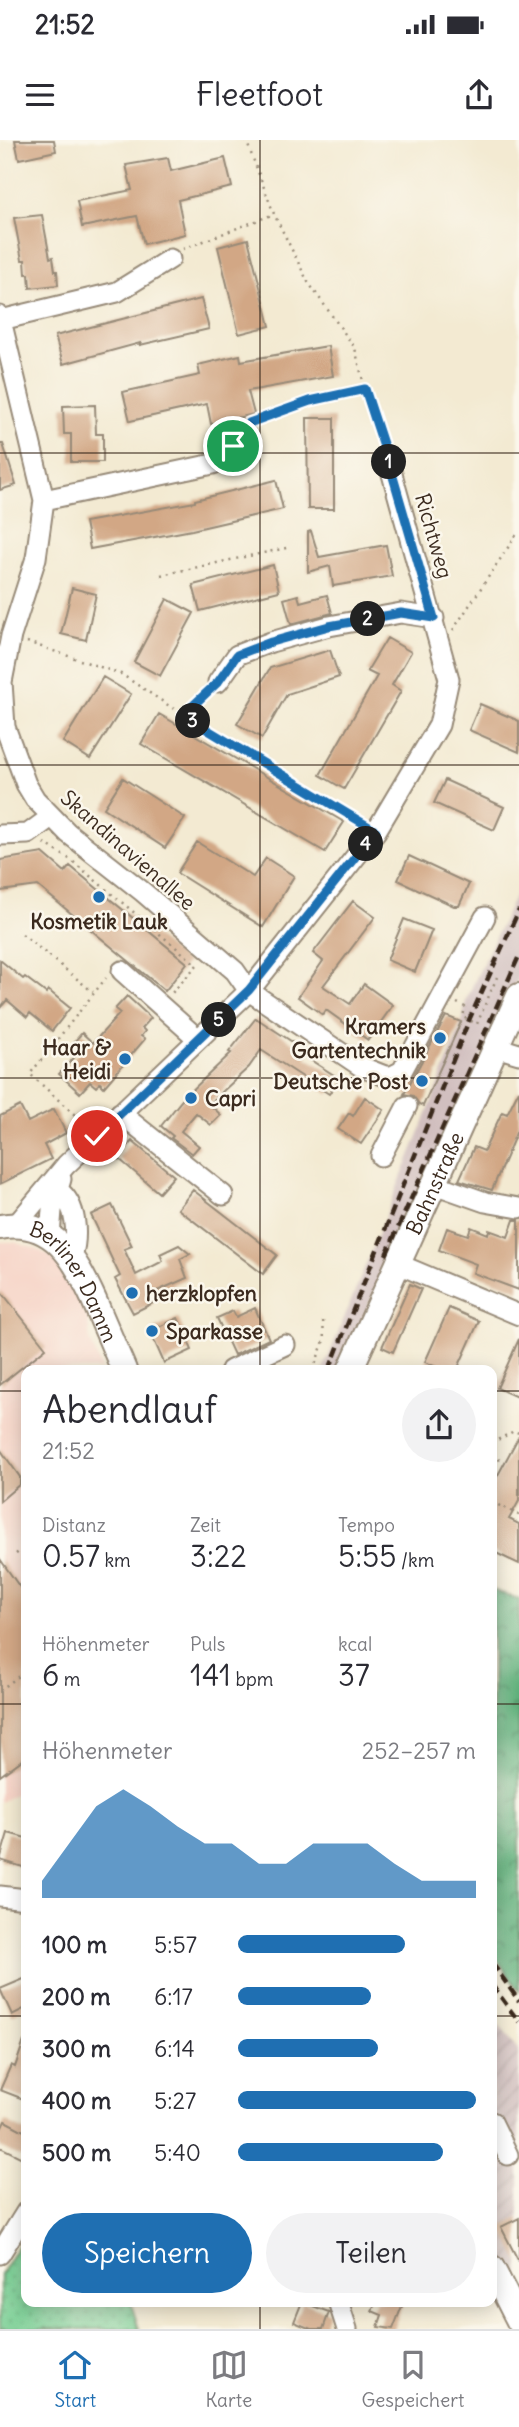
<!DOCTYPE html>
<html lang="de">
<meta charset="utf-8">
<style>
:root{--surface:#fff;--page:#f2f2f3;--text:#2b2b33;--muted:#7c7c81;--line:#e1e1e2;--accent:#1f6fb2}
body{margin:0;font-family:Delius,sans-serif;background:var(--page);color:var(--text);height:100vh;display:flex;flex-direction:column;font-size:26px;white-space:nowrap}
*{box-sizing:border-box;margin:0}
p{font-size:23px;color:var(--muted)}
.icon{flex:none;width:38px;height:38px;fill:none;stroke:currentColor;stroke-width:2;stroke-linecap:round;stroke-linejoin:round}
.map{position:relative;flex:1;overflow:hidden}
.drawer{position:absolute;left:21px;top:1225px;width:476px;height:942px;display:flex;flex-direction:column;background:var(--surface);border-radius:14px;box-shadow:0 4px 18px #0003}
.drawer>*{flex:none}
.pin{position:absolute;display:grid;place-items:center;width:60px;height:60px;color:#fff;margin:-30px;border:4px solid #fff;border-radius:50%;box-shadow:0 2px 7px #0007}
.km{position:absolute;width:35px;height:35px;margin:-18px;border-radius:50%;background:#222;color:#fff;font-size:19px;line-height:35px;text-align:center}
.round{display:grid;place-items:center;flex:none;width:74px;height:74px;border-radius:37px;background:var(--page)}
.summary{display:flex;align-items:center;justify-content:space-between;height:119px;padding:0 21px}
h1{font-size:38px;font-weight:600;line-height:52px}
.metrics{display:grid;grid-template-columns:repeat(3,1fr);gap:10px;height:119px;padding:7px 21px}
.metrics div{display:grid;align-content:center}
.metrics b{font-size:30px;font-weight:600}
.metrics small{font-size:19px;font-weight:400}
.metrics p{font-size:19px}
.chart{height:196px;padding:14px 21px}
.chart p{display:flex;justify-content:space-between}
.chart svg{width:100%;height:126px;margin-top:7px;fill:var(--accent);opacity:.7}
.cta{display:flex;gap:14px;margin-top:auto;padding:14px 21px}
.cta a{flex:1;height:80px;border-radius:42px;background:var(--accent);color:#fff;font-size:28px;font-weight:600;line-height:80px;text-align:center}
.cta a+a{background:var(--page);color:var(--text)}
ul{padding:0 21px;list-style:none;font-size:23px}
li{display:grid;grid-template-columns:112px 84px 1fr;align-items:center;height:52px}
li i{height:18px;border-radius:9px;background:var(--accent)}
.status{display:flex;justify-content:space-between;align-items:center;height:49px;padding:0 35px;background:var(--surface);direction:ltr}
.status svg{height:19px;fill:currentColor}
header{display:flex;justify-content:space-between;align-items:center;height:91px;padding:0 21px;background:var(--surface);font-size:32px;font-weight:600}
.tab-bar{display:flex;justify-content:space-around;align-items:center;height:98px;border-top:2px solid var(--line);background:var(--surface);font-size:19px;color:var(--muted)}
.tab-bar a{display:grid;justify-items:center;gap:4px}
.tab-bar .active{color:var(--accent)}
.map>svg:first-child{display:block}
.built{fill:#f6d2c5}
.industrial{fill:url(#industrial-furrows)}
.railway{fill:#d1bfbf}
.grass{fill:url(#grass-dots);stroke:#587c58;stroke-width:2}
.forest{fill:url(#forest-crowns);stroke:#4e6d4d;stroke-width:2}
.building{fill:#d2a785}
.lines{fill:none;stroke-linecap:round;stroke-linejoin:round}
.minor-casing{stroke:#978a78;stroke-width:23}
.major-casing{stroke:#978a78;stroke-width:28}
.path{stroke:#978a78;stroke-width:2.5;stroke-dasharray:2 5;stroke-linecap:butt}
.minor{stroke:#fff;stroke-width:19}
.major{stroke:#fff;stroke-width:24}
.rail{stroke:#3b2a1e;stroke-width:4.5;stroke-dasharray:10 5;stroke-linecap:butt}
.route-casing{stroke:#fff;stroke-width:14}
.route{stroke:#1f6fb2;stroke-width:9}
.grid{fill:none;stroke:#3b2a1e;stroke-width:2;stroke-opacity:0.55}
.poi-dot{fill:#1f6fb2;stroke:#fbf7ec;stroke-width:2.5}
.labels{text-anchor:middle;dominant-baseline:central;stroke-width:5;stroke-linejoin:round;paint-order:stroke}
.street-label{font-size:21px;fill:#3b2a1e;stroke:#fbf7ec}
.poi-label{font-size:21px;font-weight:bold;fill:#3b2a1e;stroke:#fbf7ec;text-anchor:end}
</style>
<div class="status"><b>21:52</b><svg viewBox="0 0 49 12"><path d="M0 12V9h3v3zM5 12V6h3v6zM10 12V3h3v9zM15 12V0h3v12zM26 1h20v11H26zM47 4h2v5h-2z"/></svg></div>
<header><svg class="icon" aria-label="menu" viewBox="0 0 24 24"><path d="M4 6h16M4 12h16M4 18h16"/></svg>Fleetfoot<svg class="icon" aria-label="share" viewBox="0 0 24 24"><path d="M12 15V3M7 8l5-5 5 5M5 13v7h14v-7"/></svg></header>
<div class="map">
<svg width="519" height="2189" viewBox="0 0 519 2189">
<defs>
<pattern id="industrial-furrows" width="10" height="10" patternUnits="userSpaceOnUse" patternTransform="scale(1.75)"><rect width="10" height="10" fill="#d1bfbf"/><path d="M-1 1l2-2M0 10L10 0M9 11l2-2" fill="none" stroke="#b4a4a4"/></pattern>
<pattern id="grass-dots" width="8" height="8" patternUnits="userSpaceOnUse" patternTransform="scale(1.75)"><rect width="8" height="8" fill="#76cd92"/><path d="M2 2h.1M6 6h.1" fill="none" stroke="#67b07d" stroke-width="1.8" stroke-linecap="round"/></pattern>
<pattern id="forest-crowns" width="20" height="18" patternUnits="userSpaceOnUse" patternTransform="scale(1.75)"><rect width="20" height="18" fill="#60b07c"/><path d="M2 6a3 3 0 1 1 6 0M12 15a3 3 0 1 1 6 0" fill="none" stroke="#508f65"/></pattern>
</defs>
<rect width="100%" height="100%" fill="#fbf7ec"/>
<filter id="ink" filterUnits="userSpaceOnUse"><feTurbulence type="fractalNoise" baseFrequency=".0143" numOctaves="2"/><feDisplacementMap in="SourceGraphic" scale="14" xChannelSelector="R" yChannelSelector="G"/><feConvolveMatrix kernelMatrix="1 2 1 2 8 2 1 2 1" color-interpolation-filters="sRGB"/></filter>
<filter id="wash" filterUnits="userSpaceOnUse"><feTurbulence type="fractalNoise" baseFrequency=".00686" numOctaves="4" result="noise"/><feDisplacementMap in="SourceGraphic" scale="28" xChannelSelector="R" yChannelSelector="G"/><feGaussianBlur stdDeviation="1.57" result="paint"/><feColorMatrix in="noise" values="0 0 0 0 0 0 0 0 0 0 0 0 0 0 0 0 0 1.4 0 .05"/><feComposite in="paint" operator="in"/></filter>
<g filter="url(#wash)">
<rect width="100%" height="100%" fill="#f3ead2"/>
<path class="built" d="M0 1102H14L36 1109 53 1117 87 1176 90 1200 102 1230H26V1648L0 1662Z"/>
<path class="industrial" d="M500 1886 519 1911V2166L492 2108V1889Z"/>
<path class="railway" d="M519 746V835L339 1230H323L427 974 462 883 466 860Z"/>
<path class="grass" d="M26 2093V2161H130L139 2189H0V2135Z"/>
<path class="forest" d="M492 1450 519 1459V1851L492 1812Z"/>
<g id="blocks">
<path class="building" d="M15 0H54L56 11 19 19Z
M168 18 171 31 225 18 232 47 178 60 185 94 144 104 137 76 82 87 77 61 132 50 126 25Z
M42 75 50 118 53 117 55 131H57L58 145 30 148 29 134H26L25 120H22L14 78Z
M248 99 270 186 239 194 218 107Z
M201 159 209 189 140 205V203L63 224 55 196Z
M328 206 333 236 248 251 254 274 211 284 207 264 130 281 123 252 200 235 198 225 240 215 241 221Z
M95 265 96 294H103V322H71V294H64L63 266Z
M307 278H334V369H308Z
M0 304H3L16 345 0 350Z
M276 340 283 369 192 390 90 409 85 382 195 362V360Z
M311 391 319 417 386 405 392 436 333 446 330 426 308 432V392Z
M273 425 279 451 200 471 193 445Z
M72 448 96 454 86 500 61 494Z
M298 455 300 462 327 455 332 473 291 484 284 459Z
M167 459 194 473 160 536 134 522Z
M387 498 411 512 392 545 401 551 344 649 320 635 377 536 367 531Z
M330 510 339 537 287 554 262 598 237 584 270 528Z
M103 537 131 554 90 619 63 602Z
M480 564 519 581V612L469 590Z
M159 574 344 682 325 712 141 604Z
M123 638 185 678 165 708 104 668Z
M445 640 504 667 494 690 434 663Z
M197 702 253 737 266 718 294 736 263 787 177 733Z
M43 713 65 732 70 726 187 823 165 851 38 746 0 751V720Z
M409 716 469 744 459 766H454L398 740Z
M353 761 375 777 323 846 350 864 364 844 393 865 368 900 326 870 323 875 298 857 323 821 313 813Z
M404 779 432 790 415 832 387 820Z
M0 820 23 839 25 837 46 853 48 850 70 868 52 891 30 873 27 877 7 860 0 868Z
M127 856 151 878 142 888 145 891 141 896 145 899 104 947 100 943 96 947 90 942 80 953 59 934 82 909 74 902 82 893 93 903 120 873 115 869Z
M446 876 461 882 423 966 419 964 413 956 404 954Z
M256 878 309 913 306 917 340 939 329 954 261 910 249 927 209 964 221 975 211 985 196 973 181 991 199 1006 192 1014 171 998 173 996 161 986 181 961 231 913 229 912Z
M519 950V986L492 1050 459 1040 474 1007 484 1011 502 972 507 974Z
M365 957 384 970 361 1004 338 989 349 973 353 976Z
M20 966 28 982 54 969 66 993 44 1005 51 1019 0 1044V976Z
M132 1001 174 1036 159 1053 118 1018Z
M193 1050 277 1115 263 1134 178 1069Z
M112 1065 132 1106 124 1109 136 1135 163 1121 160 1114 179 1105 190 1114 180 1119 187 1138 148 1155 153 1163 133 1173 115 1139 120 1136 91 1075Z
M514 1080H519V1150L473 1133 476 1124 439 1110 447 1088 468 1095 471 1087 488 1094 489 1090 508 1097Z
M410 1144 421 1149 393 1212 382 1207Z
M0 1150 46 1208 0 1245Z
M255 1168 269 1199 234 1215 217 1178 233 1171 236 1177Z
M449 1168 479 1181 457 1230H443L425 1222Z
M178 1178 192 1210 164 1223 150 1191Z
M519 1199V1258L497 1248Z
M519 1296V1361L509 1379 519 1384V1424L492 1411V1346Z
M0 1309 20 1337V1344L0 1361Z
M0 1419 26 1456V1617L0 1636Z
M8 1693 26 1698V1728L0 1720Z
M26 1838V1868L12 1875 0 1849Z
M24 1901H26V1960L0 1950 11 1925 15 1927Z
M5 1981 26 1992V2020L0 2007V1991Z
M519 2078V2122L501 2087Z
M376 2161H404L393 2189 378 2187 382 2175 372 2171Z
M302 2162 329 2172 323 2189H311L294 2182Z"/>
</g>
</g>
<g filter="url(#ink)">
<use href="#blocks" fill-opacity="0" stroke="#978a78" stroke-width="2"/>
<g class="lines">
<g class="minor-casing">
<path id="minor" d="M0 176 44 360 36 418 11 496 2 542 5 587 26 644 35 659 68 693 143 752 235 831 249 851 362 927 385 936H392L402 931 485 777
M1 180 117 152 170 119
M44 360 213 324 233 306 243 304
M218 542 237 515 271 502 329 486 401 473 434 478
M0 695 28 694 51 677
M122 831 198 899
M496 907 519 914
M120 973 223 1055
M381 1016 407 966
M434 1044 485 1062 519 1068
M47 1048 58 1050C78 1065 78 1096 72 1118
M16 1085 66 1025 249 851 376 691 439 585 449 539 387 316
M50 1096 52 1070 61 1039
M398 1124 519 1175
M231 1230 285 1205
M0 1756 26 1759
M492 1982 508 2015
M0 2114 26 2072
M338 2161 347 2189"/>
</g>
<g class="major-casing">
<g id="major">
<path id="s1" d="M0 1087C53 1077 75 1119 94 1160 104 1183 114 1207 124 1230"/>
<path id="s2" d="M350 1230 519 856"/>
<path d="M492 2128 519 2181"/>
</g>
</g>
<path class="path" d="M246 0 274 74 308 142 355 208 365 249 382 300
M183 109 274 74
M248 287 249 283 311 262 365 249
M161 435 291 407
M453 490 519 391
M27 502 121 534 183 575 361 682
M183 575 206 553
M44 703 71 720 197 825 171 854
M22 794 93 852
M457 863 465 867 463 877 477 884 497 837
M85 984 30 934 106 838
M313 1230 324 1201 323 1179
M492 1303 514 1291 519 1293
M492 1316 500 1320
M492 1362 519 1375
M16 1414 26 1406
M0 1550 26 1531"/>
<use href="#minor" class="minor"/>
<use href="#major" class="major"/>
<path class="rail" d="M386 1115 519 816
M329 1230 469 880 519 770
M492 1823 519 1861
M492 1845 519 1882"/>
</g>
</g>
<g class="lines" filter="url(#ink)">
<g class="route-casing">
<path id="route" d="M97 996 249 850 376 691 183 575 218 542 237 515 271 502 329 486 401 473 434 478 387 316 365 249 310 261 249 283 243 304 233 306"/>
</g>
<use href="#route" class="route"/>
</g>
<path class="grid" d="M260 0V1230M0 313H519M0 625H519M0 938H519M0 1251H26M492 1251H519M0 1564H26M492 1564H519M0 1876H26M492 1876H519M260 2161V2189"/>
<g class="poi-dot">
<circle cx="99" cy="757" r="7"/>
<circle cx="440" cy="898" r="7"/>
<circle cx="125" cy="919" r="7"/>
<circle cx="422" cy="941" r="7"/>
<circle cx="191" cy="958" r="7"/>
<circle cx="132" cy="1153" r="7"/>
<circle cx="152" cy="1191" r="7"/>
</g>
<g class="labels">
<g class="street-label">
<text transform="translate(434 396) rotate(74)">Richtweg</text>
<text transform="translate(128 710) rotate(41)">Skandinavienallee</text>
<text stroke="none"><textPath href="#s2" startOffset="205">Bahnstraße</textPath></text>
<text stroke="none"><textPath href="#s1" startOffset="103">Berliner Damm</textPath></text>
</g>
<g class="poi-label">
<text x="99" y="781" text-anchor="middle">Kosmetik Lauk</text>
<text x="426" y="886">Kramers<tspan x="426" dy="24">Gartentechnik</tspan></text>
<text x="111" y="907">Haar &amp;<tspan x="111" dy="24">Heidi</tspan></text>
<text x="408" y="941">Deutsche Post</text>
<text x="205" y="958" text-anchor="start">Capri</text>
<text x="146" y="1153" text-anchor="start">herzklopfen</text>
<text x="166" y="1191" text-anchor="start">Sparkasse</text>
</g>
</g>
</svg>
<div class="pin" style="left:233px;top:306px;background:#1e9e55"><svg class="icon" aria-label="arrive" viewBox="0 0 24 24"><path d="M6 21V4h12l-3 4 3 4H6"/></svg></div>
<div class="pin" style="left:97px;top:996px;background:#d93025"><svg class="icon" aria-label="check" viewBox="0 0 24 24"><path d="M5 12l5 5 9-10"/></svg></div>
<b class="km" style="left:389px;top:322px">1</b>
<b class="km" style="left:368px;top:479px">2</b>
<b class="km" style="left:193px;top:581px">3</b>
<b class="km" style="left:366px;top:704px">4</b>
<b class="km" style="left:219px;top:880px">5</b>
<section class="drawer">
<div class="summary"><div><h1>Abendlauf</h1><p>21:52</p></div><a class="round"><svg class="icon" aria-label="share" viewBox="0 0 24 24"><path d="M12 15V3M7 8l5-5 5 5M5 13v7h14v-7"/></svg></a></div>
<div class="metrics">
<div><p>Distanz</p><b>0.57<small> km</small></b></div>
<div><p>Zeit</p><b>3:22</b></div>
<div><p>Tempo</p><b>5:55<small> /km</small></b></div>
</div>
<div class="metrics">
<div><p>Höhenmeter</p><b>6<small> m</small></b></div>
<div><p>Puls</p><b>141<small> bpm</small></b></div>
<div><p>kcal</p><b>37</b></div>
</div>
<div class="chart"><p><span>Höhenmeter</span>252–257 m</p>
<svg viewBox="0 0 160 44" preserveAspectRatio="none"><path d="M0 44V38L10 25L20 12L30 6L40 12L50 19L60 25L70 25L80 32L90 32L100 25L110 25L120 25L130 32L140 38L150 38L160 38V44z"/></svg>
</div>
<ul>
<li><b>100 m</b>5:57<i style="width:70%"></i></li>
<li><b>200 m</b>6:17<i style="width:56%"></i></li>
<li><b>300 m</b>6:14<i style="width:59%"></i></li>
<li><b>400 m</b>5:27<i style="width:100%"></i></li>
<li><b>500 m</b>5:40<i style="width:86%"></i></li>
</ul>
<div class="cta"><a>Speichern</a><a>Teilen</a></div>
</section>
</div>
<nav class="tab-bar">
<a class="active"><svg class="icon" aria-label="home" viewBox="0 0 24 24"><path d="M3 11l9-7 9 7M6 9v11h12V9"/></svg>Start</a>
<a><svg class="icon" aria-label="map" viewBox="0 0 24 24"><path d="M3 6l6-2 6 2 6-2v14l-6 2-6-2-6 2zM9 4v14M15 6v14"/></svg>Karte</a>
<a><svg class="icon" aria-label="saved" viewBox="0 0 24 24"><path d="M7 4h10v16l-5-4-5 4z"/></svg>Gespeichert</a>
</nav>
